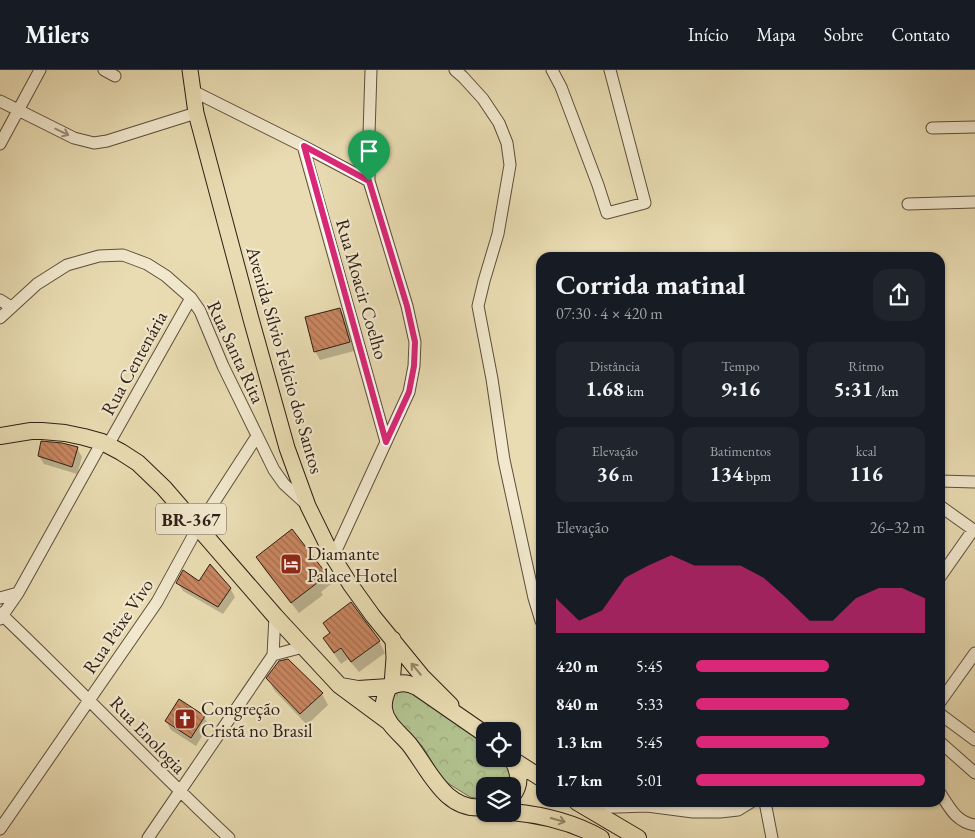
<!DOCTYPE html>
<html lang="pt">
<meta charset="utf-8">
<style>
:root{--surface:#171b24;--page:#20242c;--text:#f1f3f6;--muted:#9ea1a6;--line:#363941;--accent:#db2777}
body{margin:0;font-family:"EB Garamond",serif;background:var(--page);color:var(--text);height:100vh;display:flex;flex-direction:column;font-size:19px;white-space:nowrap}
*{box-sizing:border-box;margin:0}
p{font-size:16px;color:var(--muted)}
.icon{flex:none;width:28px;height:28px;fill:none;stroke:currentColor;stroke-width:2;stroke-linecap:round;stroke-linejoin:round}
.map{position:relative;flex:1;overflow:hidden}
.details{position:absolute;left:536px;top:182px;width:409px;height:555px;display:flex;flex-direction:column;background:var(--surface);border-radius:15px;box-shadow:0 1px 4px #0004}
.details>*{flex:none}
.fabs{position:absolute;left:476px;top:652px;display:grid;gap:10px}
.fabs a{display:grid;place-items:center;width:45px;height:45px;border-radius:10px;background:var(--surface);box-shadow:0 1px 4px #0004;font-size:25px}
.pin{position:absolute;display:grid;place-items:center;width:42px;height:42px;color:#fff;margin:-51px -21px;border-radius:50% 50% 50% 0;rotate:-45deg;box-shadow:0 0 5px #0007}
.pin .icon{rotate:45deg}
.round{display:grid;place-items:center;flex:none;width:52px;height:52px;border-radius:15px;background:var(--page)}
.overview{display:flex;align-items:center;justify-content:space-between;height:85px;padding:0 20px}
h1{font-size:28px;font-weight:700;line-height:38px}
.figures{display:grid;grid-template-columns:repeat(3,1fr);gap:8px;height:85px;padding:5px 20px}
.figures div{display:grid;align-content:center;border-radius:12px;background:var(--page);text-align:center}
.figures b{font-size:21px;font-weight:700}
.figures small{font-size:14px;font-weight:400}
.figures p{font-size:14px}
.chart{height:140px;padding:10px 20px}
.chart p{display:flex;justify-content:space-between}
.chart svg{width:100%;height:90px;margin-top:5px;fill:var(--accent);opacity:.7}
ul{padding:0 20px;list-style:none;font-size:16px}
li{display:grid;grid-template-columns:80px 60px 1fr;align-items:center;height:38px}
li i{height:12px;border-radius:6px;background:var(--accent)}
header{display:flex;align-items:center;gap:30px;box-sizing:border-box;height:70px;padding:0 25px;background:var(--surface);border-bottom:1px solid var(--line)}
header strong{font-size:24px}
nav{display:flex;gap:28px;margin-inline-start:auto;font-size:18px}
.map>svg:first-child{display:block}
.park{fill:url(#park-crowns);stroke:#707052}
.shadow{fill:#0003}
.building{fill:url(#building-back-hatch);stroke:#2d1e15}
.lines{fill:none;stroke-linecap:round;stroke-linejoin:round}
.minor-casing{stroke:#5c4e3c;stroke-width:13}
.major-casing{stroke:#2d1e15;stroke-width:17}
.highway-casing{stroke:#2d1e15;stroke-width:18}
.minor{stroke:#f1e8cd;stroke-width:11}
.major{stroke:#e9dcb2;stroke-width:15}
.highway{stroke:#e9dcb2;stroke-width:16}
.oneway{stroke:#998d7a}
.oneway2{stroke:#94866b}
.route-casing{stroke:#fff;stroke-width:10}
.route{stroke:#db2777;stroke-width:6}
.labels{text-anchor:middle;dominant-baseline:central;stroke-width:4.5;stroke-linejoin:round;paint-order:stroke}
.shield{fill:#f1e8cd;stroke:#685b4c;stroke-width:1}
.shield-label{font-size:18px;font-weight:bold;fill:#2d1e15}
.street-label{font-size:19px;fill:#2d1e15;stroke:#f1e8cd}
.poi-label{font-size:19px;fill:#2d1e15;stroke:#f1e8cd;text-anchor:start}
</style>
<header>
<strong>Milers</strong>
<nav><a>Início</a><a>Mapa</a><a>Sobre</a><a>Contato</a></nav>
</header>
<div class="map">
<svg width="975" height="768" viewBox="0 0 975 768">
<defs>
<pattern id="park-crowns" width="20" height="18" patternUnits="userSpaceOnUse" patternTransform="scale(1.25)"><rect width="20" height="18" fill="#b2c28f"/><path d="M2 6a3 3 0 1 1 6 0M12 15a3 3 0 1 1 6 0" fill="none" stroke="#99a67a"/></pattern>
<pattern id="building-back-hatch" width="6" height="6" patternUnits="userSpaceOnUse" patternTransform="scale(1.25)"><rect width="6" height="6" fill="#c98660"/><path d="M-1 5l2 2M0 0l6 6M5-1l2 2" fill="none" stroke="#a46d4e"/></pattern>
</defs>
<rect width="100%" height="100%" fill="#e9dcb2"/>
<filter id="stains"><feTurbulence type="fractalNoise" baseFrequency=".004" numOctaves="4"/><feColorMatrix values="0 0 0 0 .2 0 0 0 0 .09 0 0 0 0 .02 0 0 0 .5 -.17"/></filter>
<radialGradient id="worn" r=".72"><stop offset=".6" stop-color="#630" stop-opacity="0"/><stop offset="1" stop-color="#630" stop-opacity=".3"/></radialGradient>
<path class="park" d="M411 619 485 671V689H504C509 697 513 706 509 716H485V730L470 727 446 712 437 700 423 677 393 645 389 630 390 621Z"/>
<path class="shadow" d="M340 239 345 248 354 281 320 290 315 281Z
M77 378 82 387 77 404 44 394 39 386Z
M257 487 324 503 331 514 321 522 323 525 299 543 264 499Z
M178 513H199L230 518 235 527 223 544 183 521Z
M324 553 379 571 385 583 359 602 348 589 341 594 324 569 330 564Z
M268 608 322 624 328 635 307 655 274 620Z
M204 647 209 655 196 676 171 660 166 651Z"/>
<path class="building" d="M340 238 350 272 314 282 305 247Z
M41 371 62 373 78 377 72 397 38 386Z
M292 459 325 502 315 510 317 513 291 533 256 487Z
M210 494 231 518 218 537 176 513 183 500 199 511Z
M351 532 380 571 351 592 341 578 334 583 323 568 330 563 323 553Z
M288 589 323 623 300 644 266 608 279 591Z
M179 629 205 646 191 668 165 651Z"/>
<g class="lines">
<g class="minor-casing">
<path id="minor" d="M104 0 115 6
M455 0 463 7 483 29 499 53 507 73 510 95 498 164 484 211 478 236 492 309 504 390 534 528 541 551
M552 0 561 17 598 115 607 143 645 133 610 0
M193 21 303 76 369 111 407 236 415 272 414 296 409 322 333 487
M0 31 74 68 94 73 107 71 196 43
M932 58 975 57
M0 74 40 0
M303 76 386 372
M369 111V64L371 0
M908 134 975 132
M0 230 11 237
M0 248 37 214 67 195 99 186 123 185 147 194 166 206 191 228 200 241 223 296 274 400 284 414 307 435
M108 375 191 228
M940 411 975 412
M940 436 975 461
M940 507 973 460
M0 528 18 523
M0 543C78 617 151 695 229 768
M0 549 18 523 102 372
M273 585 303 577
M940 632 975 583
M940 644 975 670
M940 672 975 703
M940 723C950 738 956 752 975 755
M765 732 772 768
M588 738 647 736 693 742H720L738 740 751 732
M0 759 157 532 198 457 257 366
M148 768 273 585 275 546"/>
</g>
<g class="major-casing">
<path id="major" d="M190 0 196 43 251 249 287 378 308 436 333 487 350 514 373 546 422 606 451 635
M392 615 394 588 393 569"/>
</g>
<g class="highway-casing">
<path id="highway" d="M0 366 31 361H42L65 363 84 367 102 372 121 382 138 393 164 418 275 546 339 615 389 652
M341 616 358 619 389 617
M485 664 417 617C407 612 400 612 389 617 385 625 383 631 384 639 386 654 400 663 409 674 429 699 445 743 485 737
M512 689C519 701 522 714 512 726
M513 690 541 708
M577 732 638 768
M512 742C544 745 573 752 601 768"/>
</g>
<use href="#minor" class="minor"/>
<use href="#major" class="major"/>
<use href="#highway" class="highway"/>
</g>
<defs><path id="oneway-shaft" d="M-6 0H5M1.5-3L5.5 0L1.5 3" fill="none" stroke-width="1.6" stroke-linecap="round" stroke-linejoin="round" transform="scale(1.25)"/></defs>
<use class="oneway" href="#oneway-shaft" transform="translate(62 62) rotate(26)"/>
<g class="oneway2">
<use href="#oneway-shaft" transform="translate(416 599) rotate(-130)"/>
<use href="#oneway-shaft" transform="translate(558 750) rotate(16)"/>
</g>
<g class="lines">
<g class="route-casing">
<path id="route" d="M304 76 369 111 407 236 415 272 414 296 409 322 386 372Z"/>
</g>
<use href="#route" class="route"/>
</g>
<defs>
<g id="hotel-square" transform="scale(1.125)"><rect x="-9" y="-9" width="18" height="18" rx="4" fill="#8f2418" stroke="#f1e8cd"/><path d="M-6-4.5h1.5V1H6V5H4.5V3h-9V5H-6ZM-4 0a1.8 1.8 0 1 1 3.6 0ZM.5 0V-2.5h3Q6-2.5 6 0Z" fill="#fff"/></g>
<g id="church-square" transform="scale(1.125)"><rect x="-9" y="-9" width="18" height="18" rx="4" fill="#8f2418" stroke="#f1e8cd"/><path d="M-1.2-6h2.4v3.5h3.3v2.4h-3.3V6h-2.4V-.1h-3.3v-2.4h3.3Z" fill="#fff"/></g>
</defs>
<g fill-rule="evenodd">
<use href="#hotel-square" x="291" y="494"/>
<use href="#church-square" x="185" y="649"/>
</g>
<g class="labels">
<rect class="shield" x="156" y="433.5" width="70" height="31" rx="4"/>
<g class="shield-label">
<text x="191" y="449">BR-367</text>
</g>
<g class="street-label">
<text transform="translate(362 219) rotate(74)">Rua Moacir Coelho</text>
<text transform="translate(236 282) rotate(65)">Rua Santa Rita</text>
<text transform="translate(285 290) rotate(74)">Avenida Sílvio Felício dos Santos</text>
<text transform="translate(134 293) rotate(-61)">Rua Centenária</text>
<text transform="translate(118 556) rotate(-56)">Rua Peixe Vivo</text>
<text transform="translate(148 665) rotate(46)">Rua Enologia</text>
</g>
<g class="poi-label">
<text x="307" y="483">Diamante<tspan x="307" dy="22">Palace Hotel</tspan></text>
<text x="201" y="638">Congreção<tspan x="201" dy="22">Cristã no Brasil</tspan></text>
</g>
</g>
<rect width="100%" height="100%" filter="url(#stains)"/>
<rect width="100%" height="100%" fill="url(#worn)"/>
</svg>
<div class="fabs">
<a><svg class="icon" aria-label="locate" viewBox="0 0 24 24"><circle cx="12" cy="12" r="6"/><path d="M12 2v4M12 18v4M2 12h4M18 12h4"/></svg></a>
<a><svg class="icon" aria-label="layers" viewBox="0 0 24 24"><path d="M12 4l9 5-9 5-9-5zM3 14l9 5 9-5"/></svg></a>
</div>
<div class="pin" style="left:369px;top:111px;background:#1e9e55"><svg class="icon" aria-label="arrive" viewBox="0 0 24 24"><path d="M6 21V4h12l-3 4 3 4H6"/></svg></div>
<section class="details">
<div class="overview"><div><h1>Corrida matinal</h1><p>07:30 · 4 × 420 m</p></div><a class="round"><svg class="icon" aria-label="share" viewBox="0 0 24 24"><path d="M12 15V3M7 8l5-5 5 5M5 13v7h14v-7"/></svg></a></div>
<div class="figures">
<div><p>Distância</p><b>1.68<small> km</small></b></div>
<div><p>Tempo</p><b>9:16</b></div>
<div><p>Ritmo</p><b>5:31<small> /km</small></b></div>
</div>
<div class="figures">
<div><p>Elevação</p><b>36<small> m</small></b></div>
<div><p>Batimentos</p><b>134<small> bpm</small></b></div>
<div><p>kcal</p><b>116</b></div>
</div>
<div class="chart"><p><span>Elevação</span>26–32 m</p>
<svg viewBox="0 0 160 44" preserveAspectRatio="none"><path d="M0 44V27L10 38L20 33L30 17L40 11L50 6L60 11L70 11L80 11L90 17L100 27L110 38L120 38L130 27L140 22L150 22L160 27V44z"/></svg>
</div>
<ul>
<li><b>420 m</b>5:45<i style="width:58%"></i></li>
<li><b>840 m</b>5:33<i style="width:67%"></i></li>
<li><b>1.3 km</b>5:45<i style="width:58%"></i></li>
<li><b>1.7 km</b>5:01<i style="width:100%"></i></li>
</ul>
</section>
</div>
